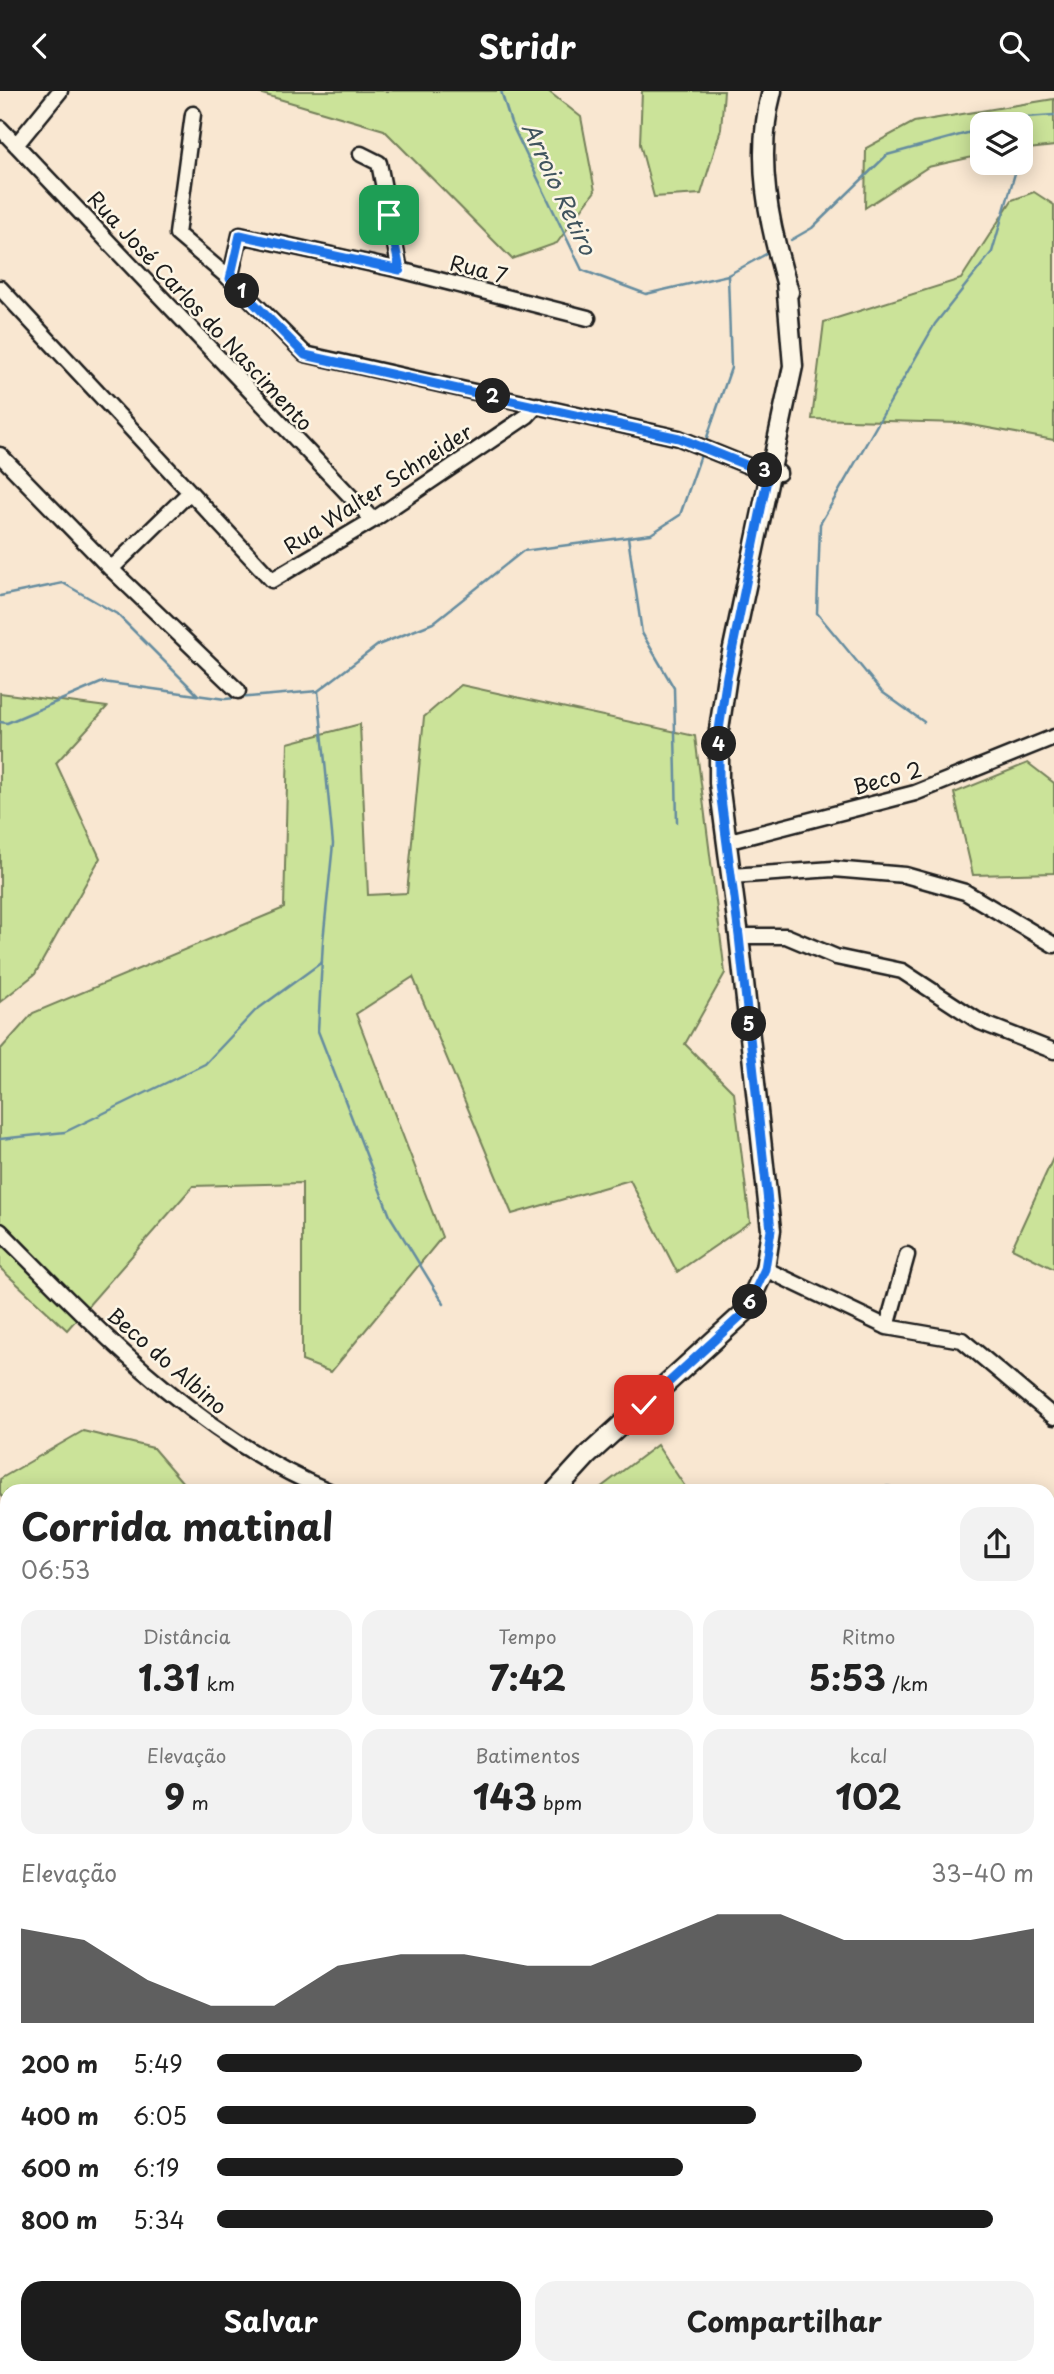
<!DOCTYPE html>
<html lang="pt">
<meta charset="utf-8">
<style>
:root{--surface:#fff;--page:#f2f2f2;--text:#222;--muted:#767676;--accent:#1c1c1c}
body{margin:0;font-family:"Playpen Sans",sans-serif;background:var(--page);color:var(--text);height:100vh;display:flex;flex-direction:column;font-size:26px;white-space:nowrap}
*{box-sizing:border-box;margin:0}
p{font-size:23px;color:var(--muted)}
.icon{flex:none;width:38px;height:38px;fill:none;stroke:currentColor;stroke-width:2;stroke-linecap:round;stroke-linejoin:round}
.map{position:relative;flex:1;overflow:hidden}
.drawer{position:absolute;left:0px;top:1393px;width:1055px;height:891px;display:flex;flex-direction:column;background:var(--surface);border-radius:21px 21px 0 0;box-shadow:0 4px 18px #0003}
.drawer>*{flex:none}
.buttons{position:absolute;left:970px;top:21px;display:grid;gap:14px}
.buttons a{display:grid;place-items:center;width:63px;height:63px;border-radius:14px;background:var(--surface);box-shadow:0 4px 18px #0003;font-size:35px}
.pin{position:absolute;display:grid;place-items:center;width:60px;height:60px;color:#fff;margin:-30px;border-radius:14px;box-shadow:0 4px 10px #0006}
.km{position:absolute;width:35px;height:35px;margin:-18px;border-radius:50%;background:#222;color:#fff;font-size:19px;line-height:35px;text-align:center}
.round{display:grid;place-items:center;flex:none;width:74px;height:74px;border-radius:21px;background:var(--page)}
.headline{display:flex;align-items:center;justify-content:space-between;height:119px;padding:0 21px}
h1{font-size:38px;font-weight:700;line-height:52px}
.stats{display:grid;grid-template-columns:repeat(3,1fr);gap:10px;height:119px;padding:7px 21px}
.stats div{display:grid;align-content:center;border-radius:18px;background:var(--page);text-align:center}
.stats b{font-size:35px;font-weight:700}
.stats small{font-size:19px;font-weight:400}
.stats p{font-size:19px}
.chart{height:196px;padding:14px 21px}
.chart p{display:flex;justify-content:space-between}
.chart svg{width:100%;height:126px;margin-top:7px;fill:var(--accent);opacity:.7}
.button{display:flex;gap:14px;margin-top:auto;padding:14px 21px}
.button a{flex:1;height:80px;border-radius:21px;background:var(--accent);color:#fff;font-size:28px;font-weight:700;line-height:80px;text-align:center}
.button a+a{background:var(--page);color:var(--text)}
ul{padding:0 21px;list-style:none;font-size:23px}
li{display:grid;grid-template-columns:112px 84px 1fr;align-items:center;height:52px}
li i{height:18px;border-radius:9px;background:var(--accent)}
header{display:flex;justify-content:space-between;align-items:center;height:91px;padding:0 21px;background:var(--accent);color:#fff;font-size:32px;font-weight:700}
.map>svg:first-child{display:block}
.green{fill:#cbe399;stroke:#74805a;stroke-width:2}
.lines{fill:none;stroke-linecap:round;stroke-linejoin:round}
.stream{stroke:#658c9f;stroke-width:2.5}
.minor-casing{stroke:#1c1c1c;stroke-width:19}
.major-casing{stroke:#1c1c1c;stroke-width:23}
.minor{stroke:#fcf5e5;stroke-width:14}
.major{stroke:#fcf5e5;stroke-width:18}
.route-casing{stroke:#fff;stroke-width:14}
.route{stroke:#1a73e8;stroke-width:9}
.labels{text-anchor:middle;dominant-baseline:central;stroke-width:5;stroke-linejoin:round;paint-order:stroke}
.street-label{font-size:21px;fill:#1c1c1c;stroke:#fcf5e5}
.water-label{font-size:23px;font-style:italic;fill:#40545e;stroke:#fcf5e5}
</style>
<header><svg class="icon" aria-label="back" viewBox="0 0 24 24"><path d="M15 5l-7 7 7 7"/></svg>Stridr<svg class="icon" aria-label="search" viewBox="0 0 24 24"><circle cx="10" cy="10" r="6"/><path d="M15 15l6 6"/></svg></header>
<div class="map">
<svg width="1054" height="2283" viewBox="0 0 1054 2283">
<rect width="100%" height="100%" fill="#f9e7d1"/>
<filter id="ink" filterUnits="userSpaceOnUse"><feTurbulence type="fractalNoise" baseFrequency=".0143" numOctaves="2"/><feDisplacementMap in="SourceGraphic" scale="14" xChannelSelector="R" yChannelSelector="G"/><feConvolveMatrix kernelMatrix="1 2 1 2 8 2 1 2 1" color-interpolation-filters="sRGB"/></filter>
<g filter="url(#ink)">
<path class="green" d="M252 0H548L581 26 595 100 557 152 512 168 384 39Z
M642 0H724L721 38 701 103 654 106 640 53Z
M1054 8V55L1020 59V33H982V64L928 76 865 117 866 57 914 31Z
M1034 101 1054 114V349L961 332 812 328 824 231 961 188 1012 109Z
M461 594 695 645 725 882 685 953 734 1002 750 1131 677 1181 630 1089 512 1123 413 886 356 923 442 1146 331 1281 302 1270V1092L193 1095 67 1239 0 1177V959L33 922 284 817 288 652 360 633 368 804 407 802 424 626Z
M0 602 107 616 56 672 100 767 35 883 0 911Z
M1028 672 1054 692V782L973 784 954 702Z
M1054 1065V1178L1012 1157Z
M83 1340 153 1357 190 1400H7V1412L0 1403V1388Z
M657 1354 688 1400H596Z
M1048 1493H1054V2128L1050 2129Z"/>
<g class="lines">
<path class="stream" d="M501 0 511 32 582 179 646 203 728 184 768 162
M999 33 1026 26 1054 24
M1020 59 1026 26
M791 149 812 137 887 64 982 38
M705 352 731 277 728 184
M628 446 642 542 674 597 677 731
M0 505 63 492 117 523 198 604
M318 600 333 753 323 850 318 940 390 1125 444 1213
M0 631 7 632 103 591 225 608 318 600 378 554 433 532 523 460 651 443 680 424 702 361
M924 631 882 601 817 522 820 433 935 233 992 161 1018 72
M0 1048 65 1041 205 973 255 920 322 871
M856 1400C869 1395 891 1393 904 1400
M1048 1496 1054 1499
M1048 1821 1054 1820
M1048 2107 1054 2103
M786 2277 799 2283"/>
<g class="minor-casing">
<path id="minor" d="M193 23 177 143 230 188 305 263 679 347 751 376 779 382
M0 37 373 429
M16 54 60 0
M361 63 379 72 400 179
M230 188 240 144 400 179 588 227
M0 197 272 489 373 429 527 325 537 314
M0 364 111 478 238 600
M111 478 189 402
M726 751 915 702 1054 646
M731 785 833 778 905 784 965 801 1054 854
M739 845H786L836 866 902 880 980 931 1054 960
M0 1140C98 1239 198 1346 329 1400
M765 1178 887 1236 962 1249 1054 1326
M887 1236 907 1164
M0 1873 7 1876
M0 1989 7 1992
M0 2101 7 2103
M0 2211 7 2214
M1048 2222 1054 2227
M152 2277 167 2283
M238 2283 241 2277
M390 2283V2277"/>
</g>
<g class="major-casing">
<path id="major" d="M772 0C754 67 769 136 789 201
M555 1400 588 1364 745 1221 765 1178 771 1139 739 845 719 692V639L727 585 793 275 786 191
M0 1797 7 1804
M932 2277 936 2283
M947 2277 950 2283"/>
</g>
<use href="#minor" class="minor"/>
<use href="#major" class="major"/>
</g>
</g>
<g class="lines" filter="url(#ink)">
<g class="route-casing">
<path id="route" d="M389 124 400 179 240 144 230 188 305 264 679 347 751 376 769 379 727 585 719 639V692L739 845 771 1139 765 1178 745 1221 644 1314"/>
</g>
<use href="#route" class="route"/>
</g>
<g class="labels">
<g class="street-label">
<text transform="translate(479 177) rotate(14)">Rua 7</text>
<text transform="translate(201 219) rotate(47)">Rua José Carlos do Nascimento</text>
<text transform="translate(377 397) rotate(-33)">Rua Walter Schneider</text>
<text transform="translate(887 686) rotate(-16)">Beco 2</text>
<text transform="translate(168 1269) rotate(41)">Beco do Albino</text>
</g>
<g class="water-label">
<text transform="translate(560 97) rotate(65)">Arroio Retiro</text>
</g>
</g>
</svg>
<div class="buttons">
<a><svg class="icon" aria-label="layers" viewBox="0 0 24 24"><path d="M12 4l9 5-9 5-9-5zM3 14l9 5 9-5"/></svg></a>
</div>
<div class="pin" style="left:389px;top:124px;background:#1e9e55"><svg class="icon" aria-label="arrive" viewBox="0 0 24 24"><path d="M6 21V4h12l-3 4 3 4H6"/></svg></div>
<div class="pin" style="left:644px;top:1314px;background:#d93025"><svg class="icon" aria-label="check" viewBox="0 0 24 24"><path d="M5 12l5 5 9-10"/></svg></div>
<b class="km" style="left:242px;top:200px">1</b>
<b class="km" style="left:493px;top:305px">2</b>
<b class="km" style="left:765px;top:379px">3</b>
<b class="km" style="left:719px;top:653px">4</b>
<b class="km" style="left:749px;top:933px">5</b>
<b class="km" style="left:750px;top:1211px">6</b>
<section class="drawer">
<div class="headline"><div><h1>Corrida matinal</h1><p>06:53</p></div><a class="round"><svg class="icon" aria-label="share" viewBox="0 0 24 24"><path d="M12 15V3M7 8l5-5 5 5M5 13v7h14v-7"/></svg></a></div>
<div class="stats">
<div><p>Distância</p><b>1.31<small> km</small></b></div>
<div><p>Tempo</p><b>7:42</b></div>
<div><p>Ritmo</p><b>5:53<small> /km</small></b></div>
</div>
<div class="stats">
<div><p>Elevação</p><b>9<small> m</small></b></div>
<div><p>Batimentos</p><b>143<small> bpm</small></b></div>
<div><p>kcal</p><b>102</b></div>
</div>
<div class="chart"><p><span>Elevação</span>33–40 m</p>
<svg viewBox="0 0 160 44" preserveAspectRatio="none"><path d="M0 44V11L10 15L20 29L30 38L40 38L50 24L60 20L70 20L80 24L90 24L100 15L110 6L120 6L130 15L140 15L150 15L160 11V44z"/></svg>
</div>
<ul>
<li><b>200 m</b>5:49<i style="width:79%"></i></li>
<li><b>400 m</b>6:05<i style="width:66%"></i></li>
<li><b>600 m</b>6:19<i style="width:57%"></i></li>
<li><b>800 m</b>5:34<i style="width:95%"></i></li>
</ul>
<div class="button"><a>Salvar</a><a>Compartilhar</a></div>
</section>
</div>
